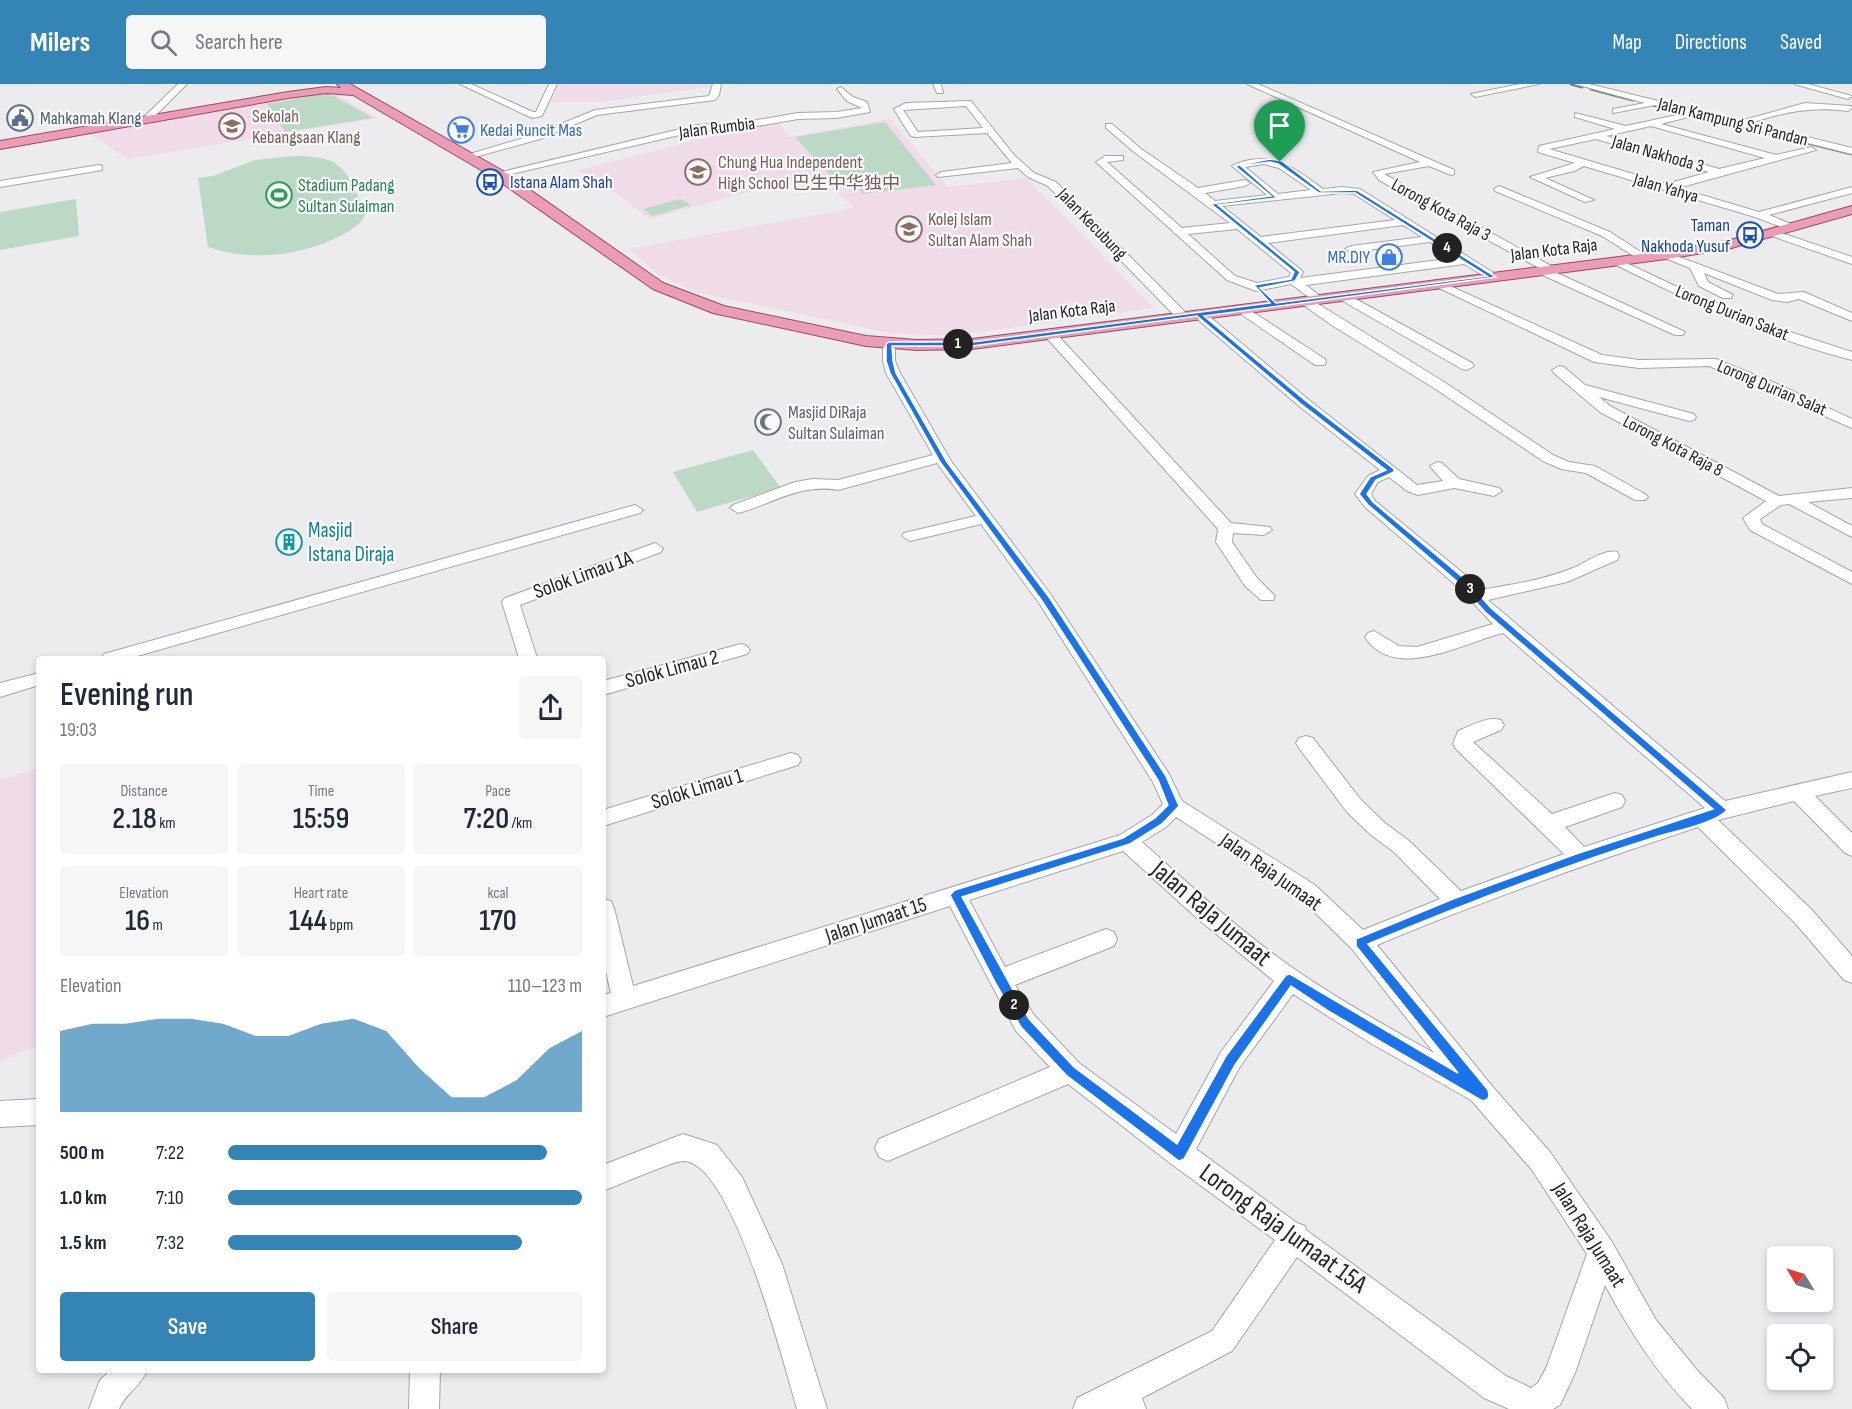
<!DOCTYPE html>
<meta charset="utf-8">
<style>
:root{--surface:#fff;--page:#f6f6f7;--text:#1f2937;--muted:#747a83;--accent:#3485b6}
body{margin:0;font-family:"Sofia Sans Condensed","Noto Sans SC",sans-serif;background:var(--page);color:var(--text);height:100vh;display:flex;flex-direction:column;font-size:22px;white-space:nowrap}
*{box-sizing:border-box;margin:0}
p{font-size:20px;color:var(--muted)}
.icon{flex:none;width:33px;height:33px;fill:none;stroke:currentColor;stroke-width:2;stroke-linecap:round;stroke-linejoin:round}
.map{position:relative;flex:1;overflow:hidden}
.drawer{position:absolute;left:36px;top:572px;width:570px;height:717px;display:flex;flex-direction:column;background:var(--surface);border-radius:6px;box-shadow:0 3px 9px #0003}
.drawer>*{flex:none}
.needle{width:39px;rotate:308deg}
.buttons{position:absolute;left:1767px;top:1162px;display:grid;gap:12px}
.buttons a{display:grid;place-items:center;width:66px;height:66px;border-radius:6px;background:var(--surface);box-shadow:0 3px 9px #0003;font-size:30px}
.pin{position:absolute;display:grid;place-items:center;width:51px;height:51px;color:#fff;margin:-62px -26px;border-radius:50% 50% 50% 0;rotate:-45deg;box-shadow:0 0 6px #0007}
.pin .icon{rotate:45deg}
.km{position:absolute;width:30px;height:30px;margin:-15px;border-radius:50%;background:#222;color:#fff;font-size:16px;line-height:30px;text-align:center}
.round{display:grid;place-items:center;flex:none;width:63px;height:63px;border-radius:6px;background:var(--page)}
.summary{display:flex;align-items:center;justify-content:space-between;height:102px;padding:0 24px}
h1{font-size:33px;font-weight:600;line-height:45px}
.stats{display:grid;grid-template-columns:repeat(3,1fr);gap:9px;height:102px;padding:6px 24px}
.stats div{display:grid;align-content:center;border-radius:6px;background:var(--page);text-align:center}
.stats b{font-size:30px;font-weight:600}
.stats small{font-size:16px;font-weight:400}
.stats p{font-size:16px}
.chart{height:168px;padding:12px 24px}
.chart p{display:flex;justify-content:space-between}
.chart svg{width:100%;height:108px;margin-top:6px;fill:var(--accent);opacity:.7}
.primary-button{display:flex;gap:12px;margin-top:auto;padding:12px 24px}
.primary-button a{flex:1;height:69px;border-radius:6px;background:var(--accent);color:#fff;font-size:24px;font-weight:600;line-height:69px;text-align:center}
.primary-button a+a{background:var(--page);color:var(--text)}
ul{padding:0 24px;list-style:none;font-size:20px}
li{display:grid;grid-template-columns:96px 72px 1fr;align-items:center;height:45px}
li i{height:15px;border-radius:8px;background:var(--accent)}
header{display:flex;align-items:center;gap:36px;box-sizing:border-box;height:84px;padding:0 30px;background:var(--accent);color:#fff}
header strong{font-size:28px}
nav{display:flex;gap:33px;margin-inline-start:auto;font-size:21px}
.search{width:420px;height:54px;background:var(--page);display:flex;align-items:center;gap:15px;box-sizing:border-box;padding:0 21px;border-radius:6px;color:var(--muted);font-size:22px}
.map>svg:first-child{display:block}
.education{fill:#f0dbe9}
.green{fill:#bcd9c5}
.lines{fill:none;stroke-linecap:round;stroke-linejoin:round}
.stream{stroke:#658286;stroke-width:3}
.minor-casing{stroke:#a6a5a8;stroke-width:2}
.major-casing{stroke:#9c4963;stroke-width:2}
.minor{fill:#fff;fill-rule:evenodd}
.major{fill:#ea9db5;fill-rule:evenodd}
.route{fill:#1a73e8;stroke:#fff;stroke-width:1.5;fill-rule:evenodd}
.labels{text-anchor:middle;dominant-baseline:central;stroke-width:4.5;stroke-linejoin:round;paint-order:stroke}
.far-education-label{font-size:18px;fill:#785e54;stroke:#f9f9fc;text-anchor:start}
.far-service-label{font-size:18px;fill:#4e5e75;stroke:#f9f9fc;text-anchor:start}
.far-street-label{font-size:18px;fill:#262627;stroke:#f9f9fc}
.far-shop-label{font-size:18px;fill:#366cbe;stroke:#f9f9fc;text-anchor:start}
.far-transit-label{font-size:18px;fill:#164399;stroke:#f9f9fc;text-anchor:start}
.far-leisure-label{font-size:18px;fill:#27864d;stroke:#f9f9fc;text-anchor:start}
.far-worship-label{font-size:18px;fill:#5b616d;stroke:#f9f9fc;text-anchor:start}
.culture-label{font-size:21px;fill:#0d838f;stroke:#f9f9fc;text-anchor:start}
.street-label{font-size:21px;fill:#262627;stroke:#f9f9fc}
.near-street-label{font-size:26px;fill:#262627;stroke:#f9f9fc}
</style>
<header>
<strong>Milers</strong>
<div class="search"><svg class="icon" aria-label="search" viewBox="0 0 24 24"><circle cx="10" cy="10" r="6"/><path d="M15 15l6 6"/></svg>Search here</div>
<nav><a>Map</a><a>Directions</a><a>Saved</a></nav>
</header>
<div class="map">
<svg width="1852" height="1325" viewBox="0 0 1852 1325">
<rect width="100%" height="100%" fill="#ececef"/>
<path class="education" d="M559 0H712L710 3 600 18H551Z
M331 8 378 34 127 75 90 50Z
M890 35 948 103 1026 94 1154 224 951 252 890 249 695 208 658 190 629 165 854 124 816 90 649 135 623 114 577 86 777 36 789 53Z
M39 683V961L0 977V696Z"/>
<path class="green" d="M328 9 373 34 285 48 267 20Z
M885 38 936 101 862 110 855 97 837 99 795 53Z
M293 72C346 72 344 85 366 128 363 139 354 144 344 150 304 172 250 178 208 163L198 94 213 92 255 76Z
M76 115 79 152 0 166V128Z
M680 115 691 121 653 132 643 125Z
M753 366 781 404 697 428 673 388Z"/>
<g class="lines">
<path class="stream" d="M1571 0 1582 3
M1591 5 1633 16
M1649 20 1677 27
M1690 30 1852 70"/>
<g class="minor-casing">
<path id="minor" d="M178 0H187L149 38H143V34Z
M460 0H471L533 28H536L549 0H557L542 32 532 34Z
M713 0H721L719 11 715 16 597 31 540 55 468 75 463 72 534 51 595 26 709 12Z
M933 0H941L943 9H937Z
M1247 0H1258L1454 86V90L1451 91 1429 82 1384 90 1555 184V188L1685 248 1683 251H1675L1538 189 1536 187 1539 184 1379 96 1373 88 1420 78Z
M1520 0H1539L1475 13 1471 10Z
M1575 0H1589L1740 37 1805 19 1851 22 1852 24 1848 27C1812 22 1784 28 1751 39L1852 64V70L1696 31 1661 40 1776 71 1811 63 1816 66 1678 104 1759 128 1852 103V109L1769 131 1796 142 1797 144 1792 147 1755 133 1584 82 1574 87 1545 94 1594 116 1585 118 1530 93 1575 79 1538 68 1539 62 1615 45 1575 33V29L1626 42 1686 29 1655 21 1613 29V25L1645 19ZM1651 42 1765 74 1719 85 1606 52ZM1596 55 1709 88 1667 100 1549 65Z
M1794 0H1808L1852 12 1848 15Z
M841 3 853 13 867 18 870 28 836 34 798 35 740 45 697 47 498 93 493 90 697 41 740 39 798 29 836 28 862 24 847 17 837 5Z
M971 17 1014 71 1034 89 1056 98 1186 229V235H1178L1048 102 1028 93 1018 84 938 93 936 91 941 88 1012 79 987 49 914 53 910 51 894 25 906 19ZM966 22 983 44 918 48 903 26Z
M1106 40H1112L1140 64 1198 104 1245 96 1250 99 1245 102 1205 109 1215 117 1267 111 1232 82C1237 79 1244 77 1250 76 1280 71 1300 88 1323 105L1342 103 1360 105 1497 191V195H1489L1464 180 1306 201 1324 215 1322 218H1315L1444 298 1553 371 1569 378 1595 382 1645 410 1648 413 1645 416H1635L1586 389 1561 385 1543 377 1434 304 1333 242 1302 220V214H1310L1291 200 1256 207 1227 196 1096 78 1105 72H1123V76L1107 78 1182 144 1230 139 1134 68 1106 44ZM1264 80 1279 84 1311 106 1278 110 1245 83ZM1342 109 1354 110 1395 136 1261 153 1222 122ZM1403 141 1422 153 1351 162 1345 165 1351 168 1430 158 1455 174 1300 194 1303 188 1301 186 1268 159ZM1237 145 1291 189 1289 193 1257 199 1235 192 1188 150Z
M99 81 102 82V86L0 103V97Z
M1499 102 1610 148 1650 174 1644 177 1640 176 1602 152 1495 107 1494 105Z
M1773 146 1852 173V180L1769 151V147Z
M1666 168 1778 210 1804 208 1852 229V237L1799 215 1787 218 1772 216 1704 189 1708 198 1733 211 1731 214H1723L1699 202 1690 184 1662 173 1660 171Z
M1616 174 1675 202 1781 245 1852 268V276C1769 255 1689 217 1612 179V175Z
M1439 197 1602 271 1639 276 1716 275 1780 301 1852 335V344L1709 282 1639 284 1594 278 1435 202V198Z
M1343 208 1472 279 1474 282 1467 286 1462 285 1339 215 1337 212Z
M1242 221 1325 275 1326 278 1325 281H1315L1238 228V222Z
M1199 226 1203 227 1309 316 1417 401 1443 397 1430 382 1437 378 1442 379 1459 395 1499 404 1502 407 1494 412 1454 404 1418 411 1407 407 1389 393 1378 398 1371 410 1375 417 1469 494 1480 506C1511 501 1543 496 1573 484 1586 479 1603 465 1617 468L1619 472 1617 476 1567 498 1488 516 1725 717 1852 688V704L1815 712 1852 749V772L1845 769 1794 717 1718 736 1812 826 1852 872V899L1844 896 1796 840 1698 743C1589 779 1482 817 1377 861L1492 1002 1550 1068 1612 1158 1656 1236 1696 1285 1724 1314 1728 1325H1692C1655 1287 1630 1247 1605 1201L1575 1289 1560 1321 1553 1325H1509L1484 1314 1297 1173 1232 1267 1142 1314 1146 1325H1073L1077 1314 1212 1247 1275 1156 1170 1079 1068 1000 888 1077 879 1073 875 1064 879 1055 1050 983 1016 947 950 822 603 933V911L611 909 603 875V815L611 817 614 824 633 902 1120 751 1152 731 1163 720 1153 698 1039 519 981 440 910 457 902 452 904 449 976 432 937 379 838 406C800 399 773 420 738 429L730 424 733 421 795 398 813 395 838 396 933 371 886 289 883 277V260L889 256 895 260V277L900 289 951 377 1051 511 1169 690 1182 717 1315 801 1363 846 1440 815 1394 768 1371 751 1347 728 1299 664 1296 659 1299 654 1306 652 1313 654 1361 716 1385 739 1408 756 1461 807 1564 770 1456 665 1453 660 1458 647C1471 642 1487 632 1501 636L1504 641 1501 646 1473 658 1552 730 1615 709 1622 711 1625 717 1622 723 1565 743 1584 763 1705 724 1503 549C1465 558 1394 599 1365 553L1368 549 1374 547 1399 562 1417 563 1493 540 1457 502 1365 423 1355 410 1368 392 1380 386 1299 322 1195 233 1193 230ZM1176 733 1299 813 1352 865 1434 969C1389 944 1343 918 1300 889 1244 851 1193 804 1142 758L1166 743ZM1123 767 1199 836 1274 897 1221 968 1176 1050 1079 979 1034 931 1015 901 1114 862 1117 855 1114 848 1106 845 1005 883 969 816ZM1293 910 1372 960 1471 1016 1532 1086 1587 1170 1547 1282 1538 1299 1531 1304 1506 1292 1306 1146 1305 1142 1297 1139 1196 1065 1239 984Z
M1049 245 1053 246 1231 439 1270 443 1272 446 1264 451 1233 449 1232 458 1257 494 1275 512 1273 516H1261L1245 502 1216 458 1218 445 1045 252 1043 249Z
M1559 282 1564 283 1585 301 1694 330 1696 333 1694 336 1689 337 1599 313 1610 322 1779 412 1852 404V414L1808 418 1852 442V453L1789 420 1781 421 1760 435 1762 440 1852 488V500L1750 446 1743 434 1766 417 1600 328 1554 289 1552 286Z
M635 421 643 426 640 429 130 574H101L104 570Z
M655 459 663 464 661 468 520 521 537 574H519L502 518 505 514Z
M741 560 747 562 750 566 747 570 603 611V597Z
M39 589V601L0 613V599Z
M791 669 798 671 801 676 798 681 603 742V726Z
M39 1015V1041L0 1043V1017Z
M683 1050 717 1061 742 1093 782 1180 827 1325H797C784 1281 733 1079 684 1077 675 1076 616 1102 603 1107V1081Z
M111 1286H147C141 1302 125 1310 119 1325H89L100 1296Z
M410 1286H440L439 1325H409Z"/>
</g>
<g class="major-casing">
<path id="major" d="M337 0H350L503 87 663 199 724 222 866 252 917 256 972 255 1666 167 1727 157 1852 122V130L1728 165 1666 175 972 265 917 266 866 262 713 229 653 205 493 93 353 11 326 9 288 14 0 65V57L288 8 326 3 341 4Z"/>
</g>
<use href="#minor" class="minor"/>
<use href="#major" class="major"/>
</g>
<path class="route" d="M1270 75 1282 77 1321 107 1357 106 1496 193 1204 232 1306 317 1394 385V388L1376 396 1367 410 1373 418 1466 496 1491 524 1727 726C1716 739 1676 747 1659 752 1560 783 1464 820 1368 860L1488 1006 1489 1011 1488 1015 1483 1017 1479 1015 1330 928 1291 902 1235 981 1184 1075 1179 1077 1066 991 1021 943 996 900 950 811 955 806 1123 754 1155 734 1168 721 1158 696 1042 517 940 378 890 289 886 277V260L889 258H972L1270 219 1254 201 1291 195 1294 188 1211 120 1271 112 1235 82ZM1270 78 1278 80 1319 109H1355L1487 192 1276 219 1260 204 1295 197 1300 188 1218 121 1277 114 1241 82ZM1197 232 1301 320 1386 386 1370 393 1359 410 1368 421 1460 500 1485 528 1713 725 1576 770 1453 815 1356 855V862L1458 989 1290 890 1286 891 1226 972 1177 1060 1074 983 1029 935 962 813 1130 760 1162 740 1179 722 1166 692 1049 513 947 378 896 289 893 277 892 262H972Z"/>
<defs>
<g id="civic-ring" transform="scale(1.35)"><circle r="9.5" fill="#f9f9fc" stroke="#5c6f8a" stroke-width="1.5"/><path d="M-.6-6.5H3V-4.5H.6V-3L4-1V1h2V6H-6V1h2V-1L-.6-3ZM-1.2 2.5V6h2.4V2.5Z" fill="#5c6f8a"/></g>
<g id="school-ring" transform="scale(1.35)"><circle r="9.5" fill="#f9f9fc" stroke="#8d6e63" stroke-width="1.5"/><path d="M0-5L7-2L0 1L-7-2ZM-4 1L0 2.5L4 1V4Q0 6-4 4Z" fill="#8d6e63"/></g>
<g id="supermarket-ring" transform="scale(1.35)"><circle r="9.5" fill="#f9f9fc" stroke="#3f7fe0" stroke-width="1.5"/><path d="M-6-5.5h2.5l.6 2H6L4.5 2H-2.5L-4.4-4H-6ZM-1.5 3.2a1.3 1.3 0 1 0 .1 0ZM3 3.2a1.3 1.3 0 1 0 .1 0Z" fill="#3f7fe0"/></g>
<g id="bus-ring" transform="scale(1.35)"><circle r="9.5" fill="#f9f9fc" stroke="#1a4fb4" stroke-width="1.5"/><path d="M-5-6H5V4H4V6H2V4H-2V6H-4V4H-5ZM-3.5-4V0h7V-4ZM-3.5 1.2v1.5H-2V1.2ZM2 1.2v1.5H3.5V1.2Z" fill="#1a4fb4"/></g>
<g id="stadium-ring" transform="scale(1.35)"><circle r="9.5" fill="#f9f9fc" stroke="#2e9e5b" stroke-width="1.5"/><path d="M0-5a6.5 5 0 1 0 0 10a6.5 5 0 1 0 0-10ZM-3.5-1.8h7v3.6h-7Z" fill="#2e9e5b"/></g>
<g id="shop-ring" transform="scale(1.35)"><circle r="9.5" fill="#f9f9fc" stroke="#3f7fe0" stroke-width="1.5"/><path d="M-5-2.5h2.3a2.7 3.5 0 0 1 5.4 0H5L5.5 6h-11ZM-1.5-2.5h3a1.5 2.3 0 0 0-3 0Z" fill="#3f7fe0"/></g>
<g id="mosque-ring" transform="scale(1.35)"><circle r="9.5" fill="#f9f9fc" stroke="#6b7280" stroke-width="1.5"/><path d="M3.5-4.9A6 6 0 1 0 3.5 4.9A5 5 0 1 1 3.5-4.9Z" fill="#6b7280"/></g>
<g id="building-ring" transform="scale(1.35)"><circle r="9.5" fill="#f9f9fc" stroke="#0f9aa8" stroke-width="1.5"/><path d="M-4-6H4V6H1V3H-1V6H-4ZM-2.5-4.3h1.7v1.8h-1.7ZM.8-4.3h1.7v1.8H.8ZM-2.5-1h1.7V.8h-1.7ZM.8-1h1.7V.8H.8Z" fill="#0f9aa8"/></g>
</defs>
<g fill-rule="evenodd">
<use href="#civic-ring" x="20" y="34"/>
<use href="#school-ring" x="232" y="42"/>
<use href="#supermarket-ring" x="461" y="46"/>
<use href="#school-ring" x="698" y="88"/>
<use href="#bus-ring" x="490" y="98"/>
<use href="#stadium-ring" x="279" y="111"/>
<use href="#school-ring" x="909" y="145"/>
<use href="#bus-ring" x="1750" y="151"/>
<use href="#shop-ring" x="1389" y="173"/>
<use href="#mosque-ring" x="768" y="338"/>
<use href="#building-ring" x="289" y="458"/>
</g>
<g class="labels">
<g class="far-education-label">
<text x="252" y="32">Sekolah<tspan x="252" dy="21">Kebangsaan Klang</tspan></text>
<text x="718" y="78">Chung Hua Independent<tspan x="718" dy="21">High School 巴生中华独中</tspan></text>
<text x="928" y="135">Kolej Islam<tspan x="928" dy="21">Sultan Alam Shah</tspan></text>
</g>
<g class="far-service-label">
<text x="40" y="34">Mahkamah Klang</text>
</g>
<g class="far-street-label">
<text transform="translate(1733 38) rotate(14)">Jalan Kampung Sri Pandan</text>
<text transform="translate(717 44) rotate(-7)">Jalan Rumbia</text>
<text transform="translate(1658 70) rotate(16)">Jalan Nakhoda 3</text>
<text transform="translate(1666 104) rotate(16)">Jalan Yahya</text>
<text transform="translate(1441 126) rotate(29)">Lorong Kota Raja 3</text>
<text transform="translate(1092 140) rotate(46)">Jalan Kecubung</text>
<text transform="translate(1554 166) rotate(-7)">Jalan Kota Raja</text>
<text transform="translate(1072 227) rotate(-7)">Jalan Kota Raja</text>
<text transform="translate(1732 229) rotate(22)">Lorong Durian Sakat</text>
<text transform="translate(1772 304) rotate(23)">Lorong Durian Salat</text>
<text transform="translate(1673 362) rotate(28)">Lorong Kota Raja 8</text>
</g>
<g class="far-shop-label">
<text x="480" y="46">Kedai Runcit Mas</text>
<text x="1370" y="173" text-anchor="end">MR.DIY</text>
</g>
<g class="far-transit-label">
<text x="510" y="98">Istana Alam Shah</text>
<text x="1730" y="141" text-anchor="end">Taman<tspan x="1730" dy="21">Nakhoda Yusuf</tspan></text>
</g>
<g class="far-leisure-label">
<text x="298" y="101">Stadium Padang<tspan x="298" dy="21">Sultan Sulaiman</tspan></text>
</g>
<g class="far-worship-label">
<text x="788" y="328">Masjid DiRaja<tspan x="788" dy="21">Sultan Sulaiman</tspan></text>
</g>
<g class="culture-label">
<text x="308" y="446">Masjid<tspan x="308" dy="24">Istana Diraja</tspan></text>
</g>
<g class="street-label">
<text transform="translate(583 491) rotate(-20)">Solok Limau 1A</text>
<text transform="translate(672 585) rotate(-15)">Solok Limau 2</text>
<text transform="translate(697 705) rotate(-17)">Solok Limau 1</text>
<text transform="translate(1271 788) rotate(35)">Jalan Raja Jumaat</text>
<text transform="translate(876 836) rotate(-18)">Jalan Jumaat 15</text>
<text transform="translate(1589 1151) rotate(58)">Jalan Raja Jumaat</text>
</g>
<g class="near-street-label">
<text transform="translate(1211 830) rotate(40)">Jalan RaJa Jumaat</text>
<text transform="translate(1283 1145) rotate(36)">Lorong Raja Jumaat 15A</text>
</g>
</g>
</svg>
<div class="buttons">
<a><svg class="needle" viewBox="-14 -14 28 28"><path d="M0-13l5 13h-10z" fill="#e53935"/><path d="M0 13l5-13h-10z" fill="#747a83"/></svg></a>
<a><svg class="icon" aria-label="locate" viewBox="0 0 24 24"><circle cx="12" cy="12" r="6"/><path d="M12 2v4M12 18v4M2 12h4M18 12h4"/></svg></a>
</div>
<div class="pin" style="left:1280px;top:78px;background:#1e9e55"><svg class="icon" aria-label="arrive" viewBox="0 0 24 24"><path d="M6 21V4h12l-3 4 3 4H6"/></svg></div>
<b class="km" style="left:958px;top:260px">1</b>
<b class="km" style="left:1014px;top:921px">2</b>
<b class="km" style="left:1470px;top:505px">3</b>
<b class="km" style="left:1447px;top:164px">4</b>
<section class="drawer">
<div class="summary"><div><h1>Evening run</h1><p>19:03</p></div><a class="round"><svg class="icon" aria-label="share" viewBox="0 0 24 24"><path d="M12 15V3M7 8l5-5 5 5M5 13v7h14v-7"/></svg></a></div>
<div class="stats">
<div><p>Distance</p><b>2.18<small> km</small></b></div>
<div><p>Time</p><b>15:59</b></div>
<div><p>Pace</p><b>7:20<small> /km</small></b></div>
</div>
<div class="stats">
<div><p>Elevation</p><b>16<small> m</small></b></div>
<div><p>Heart rate</p><b>144<small> bpm</small></b></div>
<div><p>kcal</p><b>170</b></div>
</div>
<div class="chart"><p><span>Elevation</span>110–123 m</p>
<svg viewBox="0 0 160 44" preserveAspectRatio="none"><path d="M0 44V11L10 8L20 8L30 6L40 6L50 8L60 13L70 13L80 8L90 6L100 11L110 26L120 38L130 38L140 31L150 18L160 11V44z"/></svg>
</div>
<ul>
<li><b>500 m</b>7:22<i style="width:90%"></i></li>
<li><b>1.0 km</b>7:10<i style="width:100%"></i></li>
<li><b>1.5 km</b>7:32<i style="width:83%"></i></li>
</ul>
<div class="primary-button"><a>Save</a><a>Share</a></div>
</section>
</div>
